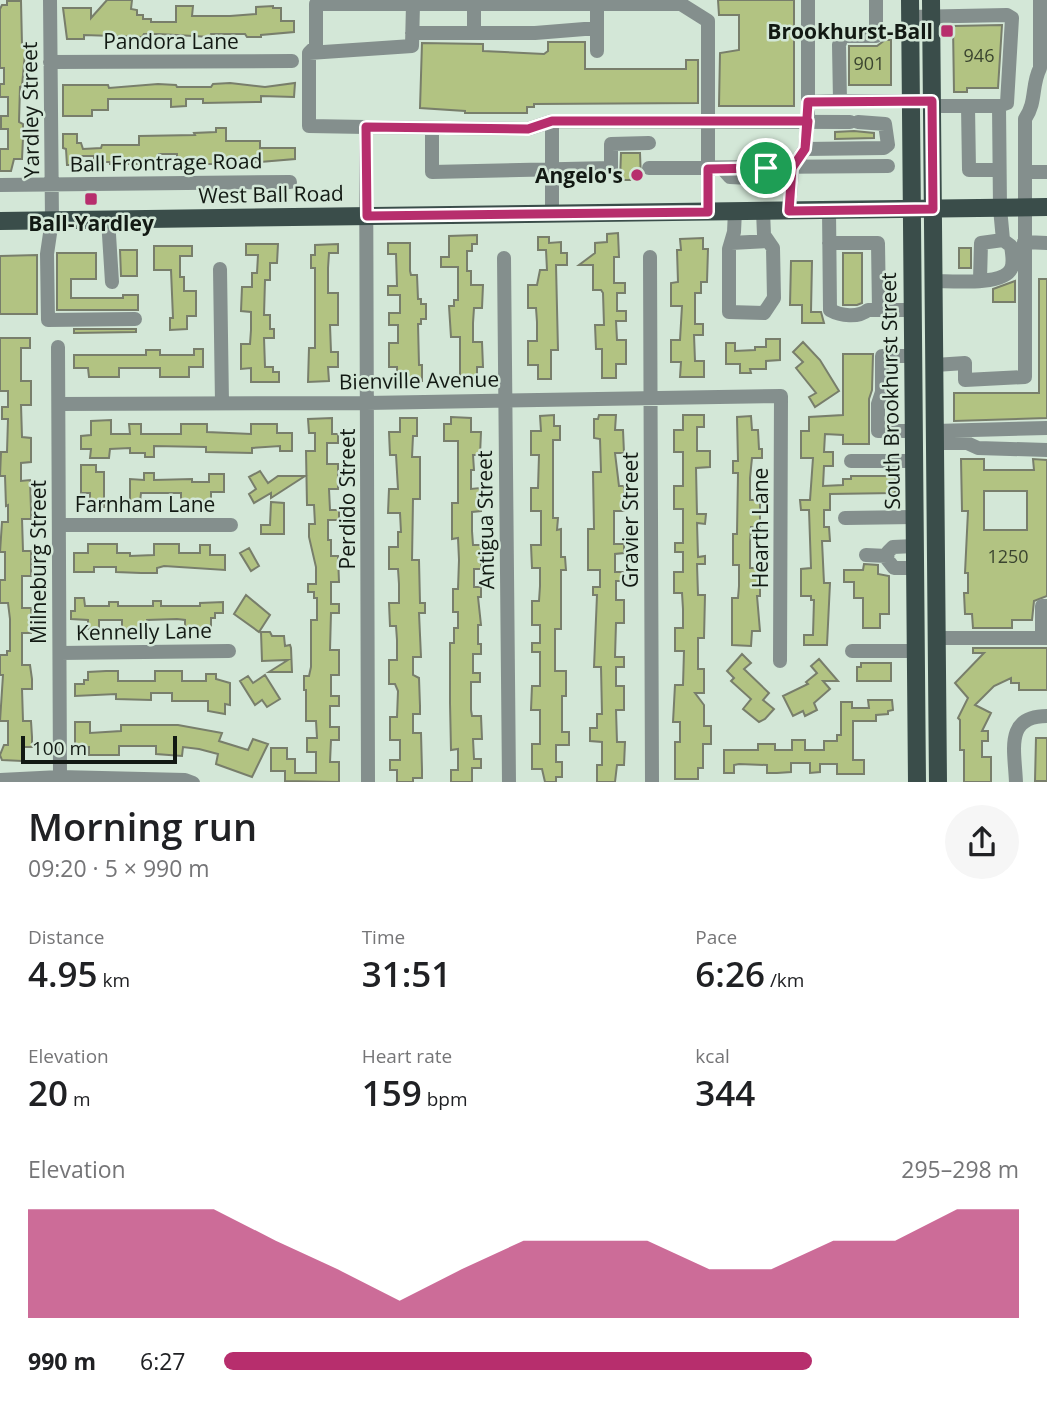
<!DOCTYPE html>
<meta charset="utf-8">
<style>
:root{--surface:#fff;--page:#f6f6f6;--text:#202124;--muted:#757577;--accent:#b72e6d}
body{margin:0;font-family:"Open Sans",sans-serif;background:var(--page);color:var(--text);height:100vh;display:flex;flex-direction:column;font-size:26px;white-space:nowrap}
*{box-sizing:border-box;margin:0}
p{font-size:23px;color:var(--muted)}
.icon{flex:none;width:38px;height:38px;fill:none;stroke:currentColor;stroke-width:2;stroke-linecap:round;stroke-linejoin:round}
.map{position:relative;height:782px;overflow:hidden}
.details{display:flex;flex-direction:column;background:var(--surface);flex:1}
.details>*{flex:none}
.scale{position:absolute;left:21px;bottom:18px;width:156px;box-sizing:border-box;padding-left:7px;border:4px solid #121913;border-top:0;font-size:19px;line-height:24px;white-space:nowrap;color:#121913;-webkit-text-stroke:5px #d3e7d7;paint-order:stroke}
.pin{position:absolute;display:grid;place-items:center;width:60px;height:60px;color:#fff;margin:-30px;border:4px solid #fff;border-radius:50%;box-shadow:0 2px 7px #0007}
.round{display:grid;place-items:center;flex:none;width:74px;height:74px;border-radius:37px;background:var(--page)}
.overview{display:flex;align-items:center;justify-content:space-between;height:119px;padding:0 28px}
h1{font-size:38px;font-weight:600;line-height:52px}
.stats{display:grid;grid-template-columns:repeat(3,1fr);gap:10px;height:119px;padding:7px 28px}
.stats div{display:grid;align-content:center}
.stats b{font-size:35px;font-weight:600}
.stats small{font-size:19px;font-weight:400}
.stats p{font-size:19px}
.chart{height:196px;padding:14px 28px}
.chart p{display:flex;justify-content:space-between}
.chart svg{width:100%;height:126px;margin-top:7px;fill:var(--accent);opacity:.7}
ul{padding:0 28px;list-style:none;font-size:23px}
li{display:grid;grid-template-columns:112px 84px 1fr;align-items:center;height:52px}
li i{height:18px;border-radius:9px;background:var(--accent)}
.map>svg:first-child{display:block}
.building{fill:#b2c382;stroke:#787e6b;stroke-width:2;fill-rule:evenodd}
.lines{fill:none;stroke-linecap:round;stroke-linejoin:round}
.minor{stroke:#848f8d;stroke-width:14}
.major{stroke:#3a4d4a;stroke-width:18}
.route-casing{stroke:#fff;stroke-width:14}
.route{stroke:#b72e6d;stroke-width:9}
.poi-dot{fill:#b72e6d;stroke:#d3e7d7;stroke-width:2.5}
.labels{text-anchor:middle;dominant-baseline:central;stroke-width:5;stroke-linejoin:round;paint-order:stroke}
.number-label{font-size:18px;fill:#3a442f}
.poi-label{font-size:21px;font-weight:bold;fill:#121913;stroke:#d3e7d7;text-anchor:end}
.street-label{font-size:21px;fill:#121913;stroke:#d3e7d7}
</style>
<div class="map">
<svg width="1047" height="783" viewBox="0 0 1047 783">
<rect width="100%" height="100%" fill="#d3e7d7"/>
<path class="building" d="M107 0H132L131 9 137 10V15H143V19H151V22H176V6H193L192 16H230L256 14V7L273 6V8H281V21H294V32L261 35V37H247L245 34H211L210 37 159 34H144L142 37 84 35V39H67L63 8H91V18Z
M718 0H794V106H719L720 53 739 50V15H719Z
M7 1H21L22 45H25V53L22 86 20 87 19 122 23 124V138L22 159H14L11 171H0V149H8V129H1V116H8V97H0V84H4V68H0V9L2 5H7Z
M1002 25 998 88H967V92H954L953 26Z
M885 40H891V85H849V46H877Z
M548 42H585V69H686V60H698V103L534 104V107H527V113H465V111L420 108 422 43 483 44V51L544 54 548 51Z
M230 83 265 87 295 83 294 97 261 96V102L203 103V99H186V106L171 107V99H108V110H92V116H63V85H108L109 88 158 84 176 85 177 87H211L213 84Z
M216 128H226V141H260V148H295V159L260 162 227 159 218 160V164H196L177 162V154H159V161H146V164H110V162H94V156H77V165H67L66 149 63 148V134H77V143H81L83 149 101 148 102 145H139V136L195 135 194 133 216 132Z
M854 131 874 133V138L835 139V132Z
M621 153H640L641 180H620Z
M618 233 619 257H614V283H625V293H617V311H626V321H616L617 340H626V364H616V378H602V349H596L595 325H604L603 293 601 290H593V265H579L595 253V243L607 242V234Z
M477 235V244H472V251H467V271H471V285H483L482 308H474L473 323V342H482L483 367H477V376H460V337H451L449 306H454V300H458V267H441V257H449V236Z
M538 237H549V243L561 242V253H567V265H556L558 350H551V379H538V365H528V341H537V322L536 308H528V285H537L540 270H547L546 250H538Z
M703 238V249H708L707 282H701V293H695V324H703V335H694L695 361H704V377H680L681 362H671V340H680L682 306H671V283L678 282 677 250H681L680 239Z
M388 243H410V271L411 275H417L418 299H421V304H426V319H421V324H418L419 365H422V381H397V367H389V343H398V325H389V313H400V295H388V286H397L396 254H388Z
M246 244H278L277 263H270V280H265L264 315H270V329H274V338H264L265 367H273V372H279V382H251V368L241 369V344H250L251 330V312L241 311 242 287H252V273H257L258 255H246Z
M338 244V253H329L328 268V293H338V325H330L331 352H338V367H328L329 381 308 382 309 348H315V268H311V255H315V245Z
M154 246H192V256H180V277H184V291H196V316H187V329L170 330V318H173L171 270H154Z
M959 248H971V268H959Z
M120 250H137V276H121Z
M57 253H96V279H71V298H123V295H138V310H57Z
M843 253H862V303L857 305H843Z
M37 255V314H0V256Z
M791 261H812L811 312H821L824 323H802V305H790Z
M1039 279H1047V418L954 421V393H1039Z
M1015 281V302H993V289Z
M74 329H136V332L74 333Z
M0 338H30V348H21V381H31V405H21L22 437 31 438V462L21 463V481L30 480 31 509V519H22L23 551H31V576H22V608H31L32 618 31 633H22V665H30L32 679V689H22L23 721H31L32 737V747H22V761L2 760 0 755 4 745H8V721H0L3 675H0V655H7V651H10V619L8 603H0V580H5V552H0L2 522H8V505L6 506 5 476H0L1 452H7L8 419H2V407H8V391H0Z
M766 339H780V360L766 361V369H750L751 373H740V364H726V343H735V351L755 350V347H766Z
M803 342 820 360 839 391 815 407 809 397 816 393 796 368 803 362 793 352Z
M194 349H203V367H189V377H160V368H119V377H89L88 368H74V355H146V350H160V355H194Z
M843 354H873L872 390 869 399V444H843V435L825 434 824 452H833V466H824L823 486 843 485V479H851V476H895V493L830 494V510H824V527H829L830 541H822L824 583H830L827 645H804V635H813L814 600H811V596H801V569L811 568 809 510H801L800 500H810L813 458H801V431H809V417L843 415Z
M554 415V426H560V440H553V518H558L557 530 561 529V557H565L566 570H561V629H555V671H566V696H562V732H569V745H556V762H562V777H556V782H545L542 769H532V744H540V710H531L532 686H540V652H532V643H540V625H532V601H539L540 586V568H532L531 545H541V511H531V488H538L539 455H531V431H541L540 416Z
M599 415H616L615 430H623L624 453H615L619 486H624V511H614V544H624V553L615 554V572H624V581H616V600H624V623H616L615 657H624V667H616V686H624V710H616L617 742H625L624 765H617L615 782H597V765H602V742L590 741V728H597V714H602L601 667H594L597 595H593V587H600V570H588V529H594L593 472H601L600 439 594 438V419H598Z
M683 415H704V427H697V451H710V467L696 468 697 514H706L705 524 697 523 698 557 705 556V564H697L698 595H705L704 638H698V669H704V693H695L704 705V726H711V744H703V768H698V779H675V742H680V722H673L675 685H683L684 651H675V628H683V609L682 593H674V572H683V552H675V543H683V509H674V486H683V452H674V430H683Z
M751 416 752 430H758L759 449H762V458H752L750 478V500H760V528L751 527 750 542V568H760V596H757L760 631H752L751 646 732 645V598H738L739 586V565H733V534H737L738 473H733V461H738L737 417Z
M451 417 471 418V432H481L480 455H473L474 470H471V489L480 488 481 511 472 512V531L473 545H481V569H474V587H481V597H478L481 625H478V644H481V654H473V673H480V682H471V710L472 716H481L482 739H473L474 759H481V768H472V782H451V770H458V749L451 750 450 703V643H454V628H458V612H453V589H458L459 560 458 538 452 539V503H458V441H444V424H451Z
M332 418V434H338V443H327V464H338V489H329L330 510H339V520H328V540H331V556H338L339 582H331V604H339V613H331L330 650H339V675H331V696H339V706H330V727H339V740H331L330 762H339V782L285 781V771H271V748H287V759H295V773H316V752H307V738H317L316 721H306V690H304V676H309L311 667V620H317V598H314V592H308V584H316V567L309 537V524H315L314 505H307L306 451H315V433H309L308 419Z
M400 418H417V436H413L412 457H420V499H413L412 560H419L420 603H425V613H419L421 657H413V675L419 678 420 706V714H413V733H421L422 770V778H413V782H397V770H390V760H400V740H390V717H397L398 691 395 684H389V660H397V640L396 626H390L389 603H399V584L398 569H389V547H398V532H401L400 513H388L389 489H398L396 455H390L389 432H400Z
M111 420V434H130L129 424H141V434H181V424H207V432L251 434V424H277V433H292V451H280V446L252 448V453L206 452V447L154 446V457H145V453H130V448L110 449 109 458H90L91 449H81V436L91 435V421Z
M961 459H984V470H1034L1033 459 1047 460V596L1034 601 1032 620H1012V628H973L972 614H965L964 593H968V573H965L968 511H962ZM984 491H1027V530H984Z
M81 465H96V472H104V507H90V493H81Z
M260 471 268 483 278 476H305L271 498V493L254 503 249 494 256 489 249 477Z
M144 473H154V480L192 479V482H209V474H224V492H211V501L181 502V493H141L140 502H130V479L144 480Z
M271 502 284 503V534H261V525H270Z
M88 544H117V553H130V556L154 555V544H179V553H200V545H210V555H225V570L164 566 157 568V573H141L116 572V567H94V572H74V553H88Z
M249 548 259 566 251 571 240 553Z
M864 564 878 565V574L889 576V614H880V628H863V598H854V582H844V570H863Z
M246 595 270 615 259 632 234 614Z
M75 598H84L85 606H109V602H118V606H153V601H161V606H200V603L223 602V613H215V618H211V627L196 629H185V620L177 619 147 620V629H122V620H99V629H88V620L71 619V611H75Z
M261 632H270L272 636H284L285 646 290 645 291 648 292 672H269L288 660 262 661Z
M973 648H1047V690H1019V683H1011V678L994 686 975 705 991 713 982 731H988V741H982V757H991V782H964V750H960V720L958 718 968 698 955 683 984 653H973Z
M742 654 751 663 744 669 769 693 763 700 774 709 765 719 759 722 743 709 751 699 731 681 734 678 727 671Z
M819 659 838 681H823L830 689 814 703 817 710 805 716 803 711 793 716 783 696 808 684 806 682 817 673 811 666Z
M861 663H891V681H857V667H861Z
M106 671H118V681H155V671H182V681H206V674H216V679L230 683V705L225 704V714L208 711V701H172V693H151V700L116 699V694L75 696V684H84V680H88V672Z
M265 675 280 699 267 707 262 700 255 705 240 681 248 676 253 683Z
M868 700H892L893 710 888 711V714L876 715V721H853V760H864V774H837V764H820V772L810 773V763H791V772L777 773H767V765L739 764 734 765V773H724V750H758V744H775V750H792V740H805V750H824V741H837V735H841V702H852V708H869Z
M75 722H90V733L121 731V725H178L222 733 219 741 248 750 253 739 268 744 252 777 216 764 218 754 199 749 183 747 182 756 156 754V746H119V755H89V747H75Z
M1036 738H1047V781H1035Z"/>
<g class="lines">
<path class="minor" d="M50 0 52 220 47 254 48 320 135 319
M808 0V102L840 101
M876 0V36H842L839 45 840 101H932
M597 4V51
M681 4 708 21V212
M910 17 1007 15 1012 18 1007 103 999 106
M412 33H535L597 28
M474 33V5
M309 53 412 46 413 4
M50 62 292 61
M932 106H999L1000 208 1003 240 1011 246C1012 252 1014 263 1011 269 1003 286 951 281 934 281
M968 106 969 170H999
M366 127 528 129 552 121
M432 128V172L611 168V144L649 143
M805 149 884 148 888 145 885 124 858 122
M649 168 888 166
M722 168 730 177 768 179 778 168
M1025 172H1047
M0 185 290 182
M829 210 830 310C841 316 858 318 868 310H912
M735 211 734 232 729 249V312L764 313 774 298 773 248 764 235 763 211
M789 211 792 168 805 149 808 113
M552 214V121L850 122
M108 219 112 282
M1024 242 1047 243
M731 243 768 241
M829 243H878L879 310
M650 257 652 783
M504 258 509 783
M220 269 222 403
M980 280 981 243 1003 240
M58 347 60 777
M913 356H882V392L878 404V431H913
M935 365 965 363V380L1025 377V119C1037 101 1031 86 1040 68V0
M59 404 367 403 781 396 780 661
M935 431 1047 428
M935 443H967L978 448 1047 450
M851 461H914
M845 518 914 517
M59 525H231
M915 546 893 547 888 552 887 559 894 568H915
M866 555 887 556
M937 638H1047
M1042 638V606H1047
M852 651H916
M60 653 229 651
M0 780 60 777 185 780 193 783
M368 783 366 127 309 126V53L316 46V4H681V0
M1016 783C1015 751 1004 716 1047 716"/>
<path class="major" d="M910 0 917 783
M931 0 938 783
M0 221 1047 207"/>
</g>
<g class="lines">
<g class="route-casing">
<path id="route" d="M766 168 708 169V212L367 216 366 127 528 129 552 121H808L805 149 792 168 789 211 933 209 932 101 808 102 805 149 792 168H766"/>
</g>
<use href="#route" class="route"/>
</g>
<g class="poi-dot">
<rect x="940" y="24" width="14" height="14" rx="3.5"/>
<circle cx="637" cy="175" r="7"/>
<rect x="84" y="192" width="14" height="14" rx="3.5"/>
</g>
<g class="labels">
<g class="number-label">
<text x="979" y="55">946</text>
<text x="869" y="63">901</text>
<text x="1008" y="556">1250</text>
</g>
<g class="poi-label">
<text x="933" y="31">Brookhurst-Ball</text>
<text x="623" y="175">Angelo's</text>
<text x="91" y="223" text-anchor="middle">Ball-Yardley</text>
</g>
<g class="street-label">
<text x="171" y="41">Pandora Lane</text>
<text transform="translate(30 110) rotate(-91)">Yardley Street</text>
<text transform="translate(166 162) rotate(-1)">Ball Frontrage Road</text>
<text transform="translate(271 194) rotate(-1)">West Ball Road</text>
<text transform="translate(419 380) rotate(-1)">Bienville Avenue</text>
<text transform="translate(890 391) rotate(-91)">South Brookhurst Street</text>
<text transform="translate(347 499) rotate(-90)">Perdido Street</text>
<text x="145" y="504">Farnham Lane</text>
<text transform="translate(485 520) rotate(-91)">Antigua Street</text>
<text transform="translate(630 520) rotate(-90)">Gravier Street</text>
<text transform="translate(760 528) rotate(-90)">Hearth Lane</text>
<text transform="translate(38 562) rotate(-90)">Milneburg Street</text>
<text transform="translate(144 631) rotate(-1)">Kennelly Lane</text>
</g>
</g>
</svg>
<div class="scale">100 m</div>
<div class="pin" style="left:766px;top:168px;background:#1e9e55"><svg class="icon" aria-label="arrive" viewBox="0 0 24 24"><path d="M6 21V4h12l-3 4 3 4H6"/></svg></div>
</div>
<section class="details">
<div class="overview"><div><h1>Morning run</h1><p>09:20 · 5 × 990 m</p></div><a class="round"><svg class="icon" aria-label="share" viewBox="0 0 24 24"><path d="M12 15V3M7 8l5-5 5 5M5 13v7h14v-7"/></svg></a></div>
<div class="stats">
<div><p>Distance</p><b>4.95<small> km</small></b></div>
<div><p>Time</p><b>31:51</b></div>
<div><p>Pace</p><b>6:26<small> /km</small></b></div>
</div>
<div class="stats">
<div><p>Elevation</p><b>20<small> m</small></b></div>
<div><p>Heart rate</p><b>159<small> bpm</small></b></div>
<div><p>kcal</p><b>344</b></div>
</div>
<div class="chart"><p><span>Elevation</span>295–298 m</p>
<svg viewBox="0 0 160 44" preserveAspectRatio="none"><path d="M0 44V6L10 6L20 6L30 6L40 17L50 27L60 38L70 27L80 17L90 17L100 17L110 27L120 27L130 17L140 17L150 6L160 6V44z"/></svg>
</div>
<ul>
<li><b>990 m</b>6:27<i style="width:74%"></i></li>
</ul>
</section>
